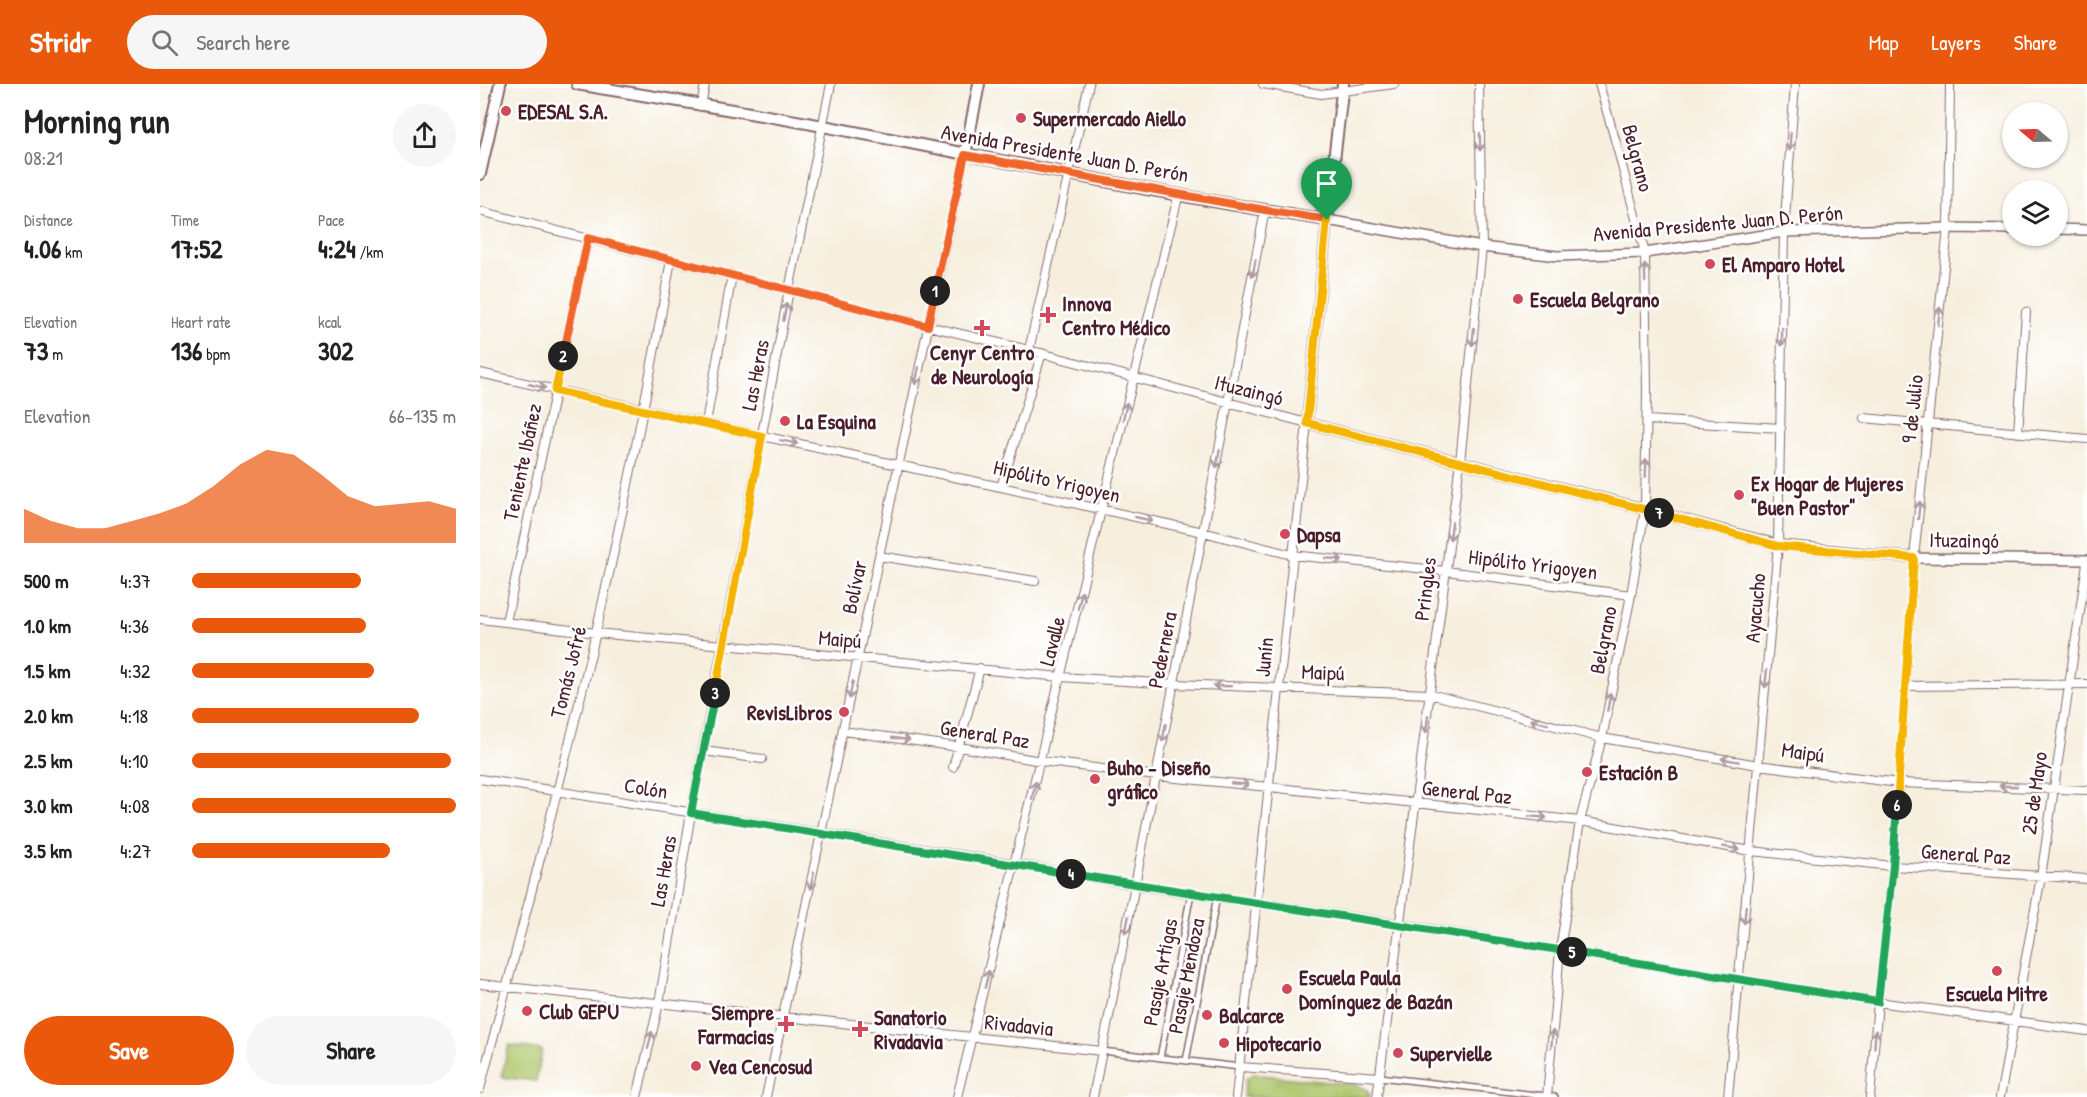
<!DOCTYPE html>
<meta charset="utf-8">
<style>
:root{--surface:#fff;--page:#f6f6f6;--text:#222;--muted:#767676;--accent:#ea580c}
body{margin:0;font-family:"Patrick Hand",sans-serif;background:var(--page);color:var(--text);height:100vh;display:flex;flex-direction:column;font-size:22px;white-space:nowrap}
*{box-sizing:border-box;margin:0}
p{font-size:20px;color:var(--muted)}
.icon{flex:none;width:33px;height:33px;fill:none;stroke:currentColor;stroke-width:2;stroke-linecap:round;stroke-linejoin:round}
.map{position:relative;flex:1;overflow:hidden}
.details{display:flex;flex-direction:column;background:var(--surface);width:480px}
.details>*{flex:none}
.needle{width:39px;rotate:289deg}
.controls{position:absolute;left:1522px;top:18px;display:grid;gap:12px}
.controls a{display:grid;place-items:center;width:66px;height:66px;border-radius:50%;background:var(--surface);box-shadow:0 2px 4px #0004;font-size:30px}
.pin{position:absolute;display:grid;place-items:center;width:51px;height:51px;color:#fff;margin:-62px -26px;border-radius:50% 50% 50% 0;rotate:-45deg;box-shadow:0 0 6px #0007}
.pin .icon{rotate:45deg}
.km{position:absolute;width:30px;height:30px;margin:-15px;border-radius:50%;background:#222;color:#fff;font-size:16px;line-height:30px;text-align:center}
.round{display:grid;place-items:center;flex:none;width:63px;height:63px;border-radius:32px;background:var(--page)}
.summary{display:flex;align-items:center;justify-content:space-between;height:102px;padding:0 24px}
h1{font-size:33px;font-weight:700;line-height:45px}
.figures{display:grid;grid-template-columns:repeat(3,1fr);gap:9px;height:102px;padding:6px 24px}
.figures div{display:grid;align-content:center}
.figures b{font-size:26px;font-weight:700}
.figures small{font-size:16px;font-weight:400}
.figures p{font-size:16px}
.chart{height:168px;padding:12px 24px}
.chart p{display:flex;justify-content:space-between}
.chart svg{width:100%;height:108px;margin-top:6px;fill:var(--accent);opacity:.7}
.cta{display:flex;gap:12px;margin-top:auto;padding:12px 24px}
.cta a{flex:1;height:69px;border-radius:36px;background:var(--accent);color:#fff;font-size:24px;font-weight:700;line-height:69px;text-align:center}
.cta a+a{background:var(--page);color:var(--text)}
ul{padding:0 24px;list-style:none;font-size:20px}
li{display:grid;grid-template-columns:96px 72px 1fr;align-items:center;height:45px}
li i{height:15px;border-radius:8px;background:var(--accent)}
header{display:flex;align-items:center;gap:36px;box-sizing:border-box;height:84px;padding:0 30px;background:var(--accent);color:#fff}
header strong{font-size:28px}
nav{display:flex;gap:33px;margin-inline-start:auto;font-size:21px}
.search{width:420px;height:54px;background:var(--page);display:flex;align-items:center;gap:15px;box-sizing:border-box;padding:0 21px;border-radius:33px;color:var(--muted);font-size:22px}
main{display:flex;flex:1;min-height:0}
.map>svg:first-child{display:block}
.park{fill:url(#park-tufts);stroke:#7c734c;stroke-width:1.5}
.pitch{fill:#afc76c;stroke:#7c734c;stroke-width:1.5}
.lines{fill:none;stroke-linecap:round;stroke-linejoin:round}
.pedestrian-casing{stroke:#86686a;stroke-width:8}
.minor-casing{stroke:#86686a;stroke-width:10}
.tertiary-casing{stroke:#86686a;stroke-width:12}
.secondary-casing{stroke:#86686a;stroke-width:14}
.pedestrian{stroke:#fff;stroke-width:5}
.minor{stroke:#fff;stroke-width:8}
.tertiary{stroke:#fff;stroke-width:9}
.secondary{stroke:#fff;stroke-width:10}
.oneway{stroke:#ae9aa0}
.split-1-casing{stroke:#fff;stroke-width:12}
.split-2-casing{stroke:#fff;stroke-width:12}
.split-3-casing{stroke:#fff;stroke-width:12}
.split-4-casing{stroke:#fff;stroke-width:12}
.split-5-casing{stroke:#fff;stroke-width:12}
.split-6-casing{stroke:#fff;stroke-width:12}
.split-7-casing{stroke:#fff;stroke-width:12}
.split-8-casing{stroke:#fff;stroke-width:12}
.split-1{stroke:#f0652b;stroke-width:8}
.split-2{stroke:#f0652b;stroke-width:8}
.split-3{stroke:#f5b400;stroke-width:8}
.split-4{stroke:#22a559;stroke-width:8}
.split-5{stroke:#22a559;stroke-width:8}
.split-6{stroke:#22a559;stroke-width:8}
.split-7{stroke:#f5b400;stroke-width:8}
.split-8{stroke:#f5b400;stroke-width:8}
.poi-dot{fill:#d1495b;stroke:#fff;stroke-width:2}
.labels{text-anchor:middle;dominant-baseline:central;stroke-width:5;stroke-linejoin:round;paint-order:stroke}
.poi-label{font-size:21px;font-weight:bold;fill:#4a1f2b;stroke:#fff;text-anchor:start}
.street-label{font-size:21px;fill:#4a1f2b;stroke:#fff}
</style>
<header>
<strong>Stridr</strong>
<div class="search"><svg class="icon" aria-label="search" viewBox="0 0 24 24"><circle cx="10" cy="10" r="6"/><path d="M15 15l6 6"/></svg>Search here</div>
<nav><a>Map</a><a>Layers</a><a>Share</a></nav>
</header>
<main>
<section class="details">
<div class="summary"><div><h1>Morning run</h1><p>08:21</p></div><a class="round"><svg class="icon" aria-label="share" viewBox="0 0 24 24"><path d="M12 15V3M7 8l5-5 5 5M5 13v7h14v-7"/></svg></a></div>
<div class="figures">
<div><p>Distance</p><b>4.06<small> km</small></b></div>
<div><p>Time</p><b>17:52</b></div>
<div><p>Pace</p><b>4:24<small> /km</small></b></div>
</div>
<div class="figures">
<div><p>Elevation</p><b>73<small> m</small></b></div>
<div><p>Heart rate</p><b>136<small> bpm</small></b></div>
<div><p>kcal</p><b>302</b></div>
</div>
<div class="chart"><p><span>Elevation</span>66–135 m</p>
<svg viewBox="0 0 160 44" preserveAspectRatio="none"><path d="M0 44V30L10 35L20 38L30 38L40 35L50 32L60 28L70 21L80 12L90 6L100 8L110 16L120 25L130 29L140 28L150 27L160 30V44z"/></svg>
</div>
<ul>
<li><b>500 m</b>4:37<i style="width:64%"></i></li>
<li><b>1.0 km</b>4:36<i style="width:66%"></i></li>
<li><b>1.5 km</b>4:32<i style="width:69%"></i></li>
<li><b>2.0 km</b>4:18<i style="width:86%"></i></li>
<li><b>2.5 km</b>4:10<i style="width:98%"></i></li>
<li><b>3.0 km</b>4:08<i style="width:100%"></i></li>
<li><b>3.5 km</b>4:27<i style="width:75%"></i></li>
</ul>
<div class="cta"><a>Save</a><a>Share</a></div>
</section>
<div class="map">
<svg width="1607" height="1013" viewBox="0 0 1607 1013">
<defs>
<pattern id="park-tufts" width="24" height="20" patternUnits="userSpaceOnUse" patternTransform="scale(1.5)"><rect width="24" height="20" fill="#afc76c"/><path d="M3 7l-1-3M5 7V3M7 7l1-3M15 17l-1-3M17 17v-4M19 17l1-3" fill="none" stroke="#98aa5e"/></pattern>
</defs>
<rect width="100%" height="100%" fill="#fff"/>
<filter id="ink" filterUnits="userSpaceOnUse"><feTurbulence type="fractalNoise" baseFrequency=".0167" numOctaves="2"/><feDisplacementMap in="SourceGraphic" scale="12" xChannelSelector="R" yChannelSelector="G"/><feConvolveMatrix kernelMatrix="1 2 1 2 8 2 1 2 1" color-interpolation-filters="sRGB"/></filter>
<filter id="wash" filterUnits="userSpaceOnUse"><feTurbulence type="fractalNoise" baseFrequency=".008" numOctaves="4" result="noise"/><feDisplacementMap in="SourceGraphic" scale="24" xChannelSelector="R" yChannelSelector="G"/><feGaussianBlur stdDeviation="1.35" result="paint"/><feColorMatrix in="noise" values="0 0 0 0 0 0 0 0 0 0 0 0 0 0 0 0 0 1.4 0 .05"/><feComposite in="paint" operator="in"/></filter>
<g filter="url(#wash)">
<rect width="100%" height="100%" fill="#f6efde"/>
<path class="park" d="M773 990 878 1001 888 1007 890 1013H763L766 995Z"/>
<path class="pitch" d="M29 961 62 966 56 997 21 993Z"/>
</g>
<g filter="url(#ink)">
<g class="lines">
<g class="pedestrian-casing">
<path id="pedestrian" d="M622 967 760 983
M680 974 711 809
M706 977 737 812
M900 993 1075 1013"/>
</g>
<g class="minor-casing">
<path id="minor" d="M783 0 841 10 914 0
M221 22 225 0
M0 127 448 242 549 266 827 339 756 1013
M549 266 609 0
M0 289 282 352 521 403 723 448 812 471 966 487 1151 511
M1384 334 1607 355
M1167 336 1301 344
M226 339 252 191
M1538 349 1546 228
M521 403 562 269
M399 472 555 497
M0 535 116 549 581 593 694 600 950 610 1122 654 1278 681 1419 699 1607 706
M26 538 108 155
M1425 602 1607 600
M363 647 479 663 561 677 676 692 789 703 1100 737 1271 767 1413 782 1607 795
M224 667 282 675
M473 683 500 584
M0 695 536 780 655 801 919 840 1398 918 1607 947
M0 900 622 967
M760 983 900 993
M0 1005C39 853 81 701 116 548 144 425 169 301 191 176
M157 1013 179 919 211 729 309 206 351 0
M286 1013 399 472 485 71
M477 1013C553 712 623 410 699 109
M613 1013 655 801 785 126
M897 1013 980 378 1002 163 999 0
M1067 1013 1080 866 1100 737 1122 654 1151 511 1165 425 1167 306 1165 169 1136 59 1119 0
M1248 1013 1298 461 1304 148 1315 0
M1390 1013 1398 918 1413 782 1434 474 1468 144 1470 0
M1520 1013 1561 793 1607 479"/>
</g>
<g class="tertiary-casing">
<path id="tertiary" d="M1533 145 1468 144 1304 148 1165 169 1077 172 1002 163 847 136 827 339 1165 425 1298 461 1434 474 1607 476
M1578 145 1607 146"/>
</g>
<g class="secondary-casing">
<path id="secondary" d="M97 0C179 14 262 27 343 42 511 74 678 110 847 136L863 0
M485 71 499 0
M0 90 20 0"/>
</g>
<use href="#pedestrian" class="pedestrian"/>
<use href="#minor" class="minor"/>
<use href="#tertiary" class="tertiary"/>
<use href="#secondary" class="secondary"/>
</g>
<defs><path id="oneway-shaft" d="M-6 0H5M1.5-3L5.5 0L1.5 3" fill="none" stroke-width="1.6" stroke-linecap="round" stroke-linejoin="round" transform="scale(1.5)"/></defs>
<g class="oneway">
<use href="#oneway-shaft" transform="translate(1000 58) rotate(89)"/>
<use href="#oneway-shaft" transform="translate(1310 58) rotate(94)"/>
<use href="#oneway-shaft" transform="translate(774 184) rotate(101)"/>
<use href="#oneway-shaft" transform="translate(1165 189) rotate(-91)"/>
<use href="#oneway-shaft" transform="translate(305 228) rotate(-79)"/>
<use href="#oneway-shaft" transform="translate(1459 232) rotate(-84)"/>
<use href="#oneway-shaft" transform="translate(993 253) rotate(96)"/>
<use href="#oneway-shaft" transform="translate(1302 253) rotate(91)"/>
<use href="#oneway-shaft" transform="translate(437 292) rotate(102)"/>
<use href="#oneway-shaft" transform="translate(57 302) rotate(13)"/>
<use href="#oneway-shaft" transform="translate(645 327) rotate(-77)"/>
<use href="#oneway-shaft" transform="translate(309 358) rotate(12)"/>
<use href="#oneway-shaft" transform="translate(738 375) rotate(101)"/>
<use href="#oneway-shaft" transform="translate(1166 384) rotate(-88)"/>
<use href="#oneway-shaft" transform="translate(1439 426) rotate(-84)"/>
<use href="#oneway-shaft" transform="translate(664 435) rotate(13)"/>
<use href="#oneway-shaft" transform="translate(971 447) rotate(97)"/>
<use href="#oneway-shaft" transform="translate(854 475) rotate(6)"/>
<use href="#oneway-shaft" transform="translate(600 516) rotate(-76)"/>
<use href="#oneway-shaft" transform="translate(1286 595) rotate(95)"/>
<use href="#oneway-shaft" transform="translate(742 602) rotate(-178)"/>
<use href="#oneway-shaft" transform="translate(371 606) rotate(101)"/>
<use href="#oneway-shaft" transform="translate(1129 618) rotate(-79)"/>
<use href="#oneway-shaft" transform="translate(1059 638) rotate(-166)"/>
<use href="#oneway-shaft" transform="translate(947 640) rotate(97)"/>
<use href="#oneway-shaft" transform="translate(684 649) rotate(101)"/>
<use href="#oneway-shaft" transform="translate(421 655) rotate(8)"/>
<use href="#oneway-shaft" transform="translate(1250 676) rotate(-170)"/>
<use href="#oneway-shaft" transform="translate(760 700) rotate(5)"/>
<use href="#oneway-shaft" transform="translate(1528 702) rotate(-178)"/>
<use href="#oneway-shaft" transform="translate(554 706) rotate(-77)"/>
<use href="#oneway-shaft" transform="translate(1058 733) rotate(5)"/>
<use href="#oneway-shaft" transform="translate(1251 764) rotate(10)"/>
<use href="#oneway-shaft" transform="translate(332 797) rotate(102)"/>
<use href="#oneway-shaft" transform="translate(1265 831) rotate(95)"/>
<use href="#oneway-shaft" transform="translate(647 841) rotate(101)"/>
<use href="#oneway-shaft" transform="translate(507 895) rotate(-76)"/>
<use href="#oneway-shaft" transform="translate(1072 955) rotate(-85)"/>
<use href="#oneway-shaft" transform="translate(1395 955) rotate(-86)"/>
<use href="#oneway-shaft" transform="translate(170 956) rotate(-77)"/>
</g>
</g>
<g class="lines" filter="url(#ink)">
<g class="split-1-casing">
<path id="split-1" d="M455 207 485 71 785 126 847 136"/>
</g>
<g class="split-2-casing">
<path id="split-2" d="M83 272 108 154 448 242 455 207"/>
</g>
<g class="split-3-casing">
<path id="split-3" d="M83 272 75 307 282 352 235 609"/>
</g>
<g class="split-4-casing">
<path id="split-4" d="M235 609 211 729 591 790"/>
</g>
<g class="split-5-casing">
<path id="split-5" d="M591 790 1092 868"/>
</g>
<g class="split-6-casing">
<path id="split-6" d="M1092 868 1398 918 1413 782 1417 721"/>
</g>
<g class="split-7-casing">
<path id="split-7" d="M1179 429 1298 462 1434 474 1417 721"/>
</g>
<g class="split-8-casing">
<path id="split-8" d="M847 136 827 339 1179 429"/>
</g>
<use href="#split-1" class="split-1"/>
<use href="#split-2" class="split-2"/>
<use href="#split-3" class="split-3"/>
<use href="#split-4" class="split-4"/>
<use href="#split-5" class="split-5"/>
<use href="#split-6" class="split-6"/>
<use href="#split-7" class="split-7"/>
<use href="#split-8" class="split-8"/>
</g>
<g class="poi-dot">
<circle cx="26" cy="27" r="6"/>
<circle cx="541" cy="34" r="6"/>
<circle cx="1230" cy="180" r="6"/>
<circle cx="1038" cy="215" r="6"/>
<path d="M565 222h6v6h6v6h-6v6h-6v-6h-6v-6h6z"/>
<path d="M499 235h6v6h6v6h-6v6h-6v-6h-6v-6h6z"/>
<circle cx="305" cy="337" r="6"/>
<circle cx="1259" cy="411" r="6"/>
<circle cx="805" cy="450" r="6"/>
<circle cx="364" cy="628" r="6"/>
<circle cx="1107" cy="688" r="6"/>
<circle cx="615" cy="695" r="6"/>
<circle cx="1517" cy="887" r="6"/>
<circle cx="807" cy="905" r="6"/>
<circle cx="47" cy="927" r="6"/>
<circle cx="727" cy="931" r="6"/>
<path d="M303 931h6v6h6v6h-6v6h-6v-6h-6v-6h6z"/>
<path d="M377 936h6v6h6v6h-6v6h-6v-6h-6v-6h6z"/>
<circle cx="744" cy="959" r="6"/>
<circle cx="918" cy="969" r="6"/>
<circle cx="216" cy="982" r="6"/>
</g>
<g class="labels">
<g class="poi-label">
<text x="38" y="27">EDESAL S.A.</text>
<text x="553" y="34">Supermercado Aiello</text>
<text x="1242" y="180">El Amparo Hotel</text>
<text x="1050" y="215">Escuela Belgrano</text>
<text x="582" y="219">Innova<tspan x="582" dy="24">Centro Médico</tspan></text>
<text x="502" y="268" text-anchor="middle">Cenyr Centro<tspan x="502" dy="24">de Neurología</tspan></text>
<text x="317" y="337">La Esquina</text>
<text x="1271" y="399">Ex Hogar de Mujeres<tspan x="1271" dy="24">"Buen Pastor"</tspan></text>
<text x="817" y="450">Dapsa</text>
<text x="352" y="628" text-anchor="end">RevisLibros</text>
<text x="627" y="683">Buho - Diseño<tspan x="627" dy="24">gráfico</tspan></text>
<text x="1119" y="688">Estación B</text>
<text x="819" y="893">Escuela Paula<tspan x="819" dy="24">Domínguez de Bazán</tspan></text>
<text x="1517" y="909" text-anchor="middle">Escuela Mitre</text>
<text x="59" y="927">Club GEPU</text>
<text x="294" y="928" text-anchor="end">Siempre<tspan x="294" dy="24">Farmacias</tspan></text>
<text x="739" y="931">Balcarce</text>
<text x="394" y="933">Sanatorio<tspan x="394" dy="24">Rivadavia</tspan></text>
<text x="756" y="959">Hipotecario</text>
<text x="930" y="969">Supervielle</text>
<text x="228" y="982">Vea Cencosud</text>
</g>
<g class="street-label">
<text transform="translate(585 69) rotate(10)">Avenida Presidente Juan D. Perón</text>
<text transform="translate(1158 74) rotate(75)">Belgrano</text>
<text transform="translate(1238 139) rotate(-5)">Avenida Presidente Juan D. Perón</text>
<text transform="translate(275 291) rotate(-79)">Las Heras</text>
<text transform="translate(769 306) rotate(14)">Ituzaingó</text>
<text transform="translate(1432 325) rotate(-84)">9 de Julio</text>
<text transform="translate(42 378) rotate(-78)">Teniente Ibáñez</text>
<text transform="translate(577 397) rotate(13)">Hipólito Yrigoyen</text>
<text transform="translate(1484 456) rotate(1)">Ituzaingó</text>
<text transform="translate(1053 480) rotate(7)">Hipólito Yrigoyen</text>
<text transform="translate(374 503) rotate(-78)">Bolívar</text>
<text transform="translate(945 505) rotate(-83)">Pringles</text>
<text transform="translate(1275 524) rotate(-85)">Ayacucho</text>
<text transform="translate(360 555) rotate(5)">Maipú</text>
<text transform="translate(1123 556) rotate(-79)">Belgrano</text>
<text transform="translate(572 557) rotate(-76)">Lavalle</text>
<text transform="translate(682 566) rotate(-79)">Pedernera</text>
<text transform="translate(784 573) rotate(-84)">Junín</text>
<text transform="translate(88 588) rotate(-76)">Tomás Jofré</text>
<text transform="translate(843 588) rotate(2)">Maipú</text>
<text transform="translate(505 650) rotate(9)">General Paz</text>
<text transform="translate(1323 668) rotate(8)">Maipú</text>
<text transform="translate(166 704) rotate(9)">Colón</text>
<text transform="translate(987 708) rotate(6)">General Paz</text>
<text transform="translate(1554 709) rotate(-82)">25 de Mayo</text>
<text transform="translate(1486 770) rotate(4)">General Paz</text>
<text transform="translate(183 787) rotate(-80)">Las Heras</text>
<text transform="translate(680 888) rotate(-79)">Pasaje Artigas</text>
<text transform="translate(706 892) rotate(-79)">Pasaje Mendoza</text>
<text transform="translate(539 941) rotate(6)">Rivadavia</text>
</g>
</g>
</svg>
<div class="controls">
<a><svg class="needle" viewBox="-14 -14 28 28"><path d="M0-13l5 13h-10z" fill="#e53935"/><path d="M0 13l5-13h-10z" fill="#767676"/></svg></a>
<a><svg class="icon" aria-label="layers" viewBox="0 0 24 24"><path d="M12 4l9 5-9 5-9-5zM3 14l9 5 9-5"/></svg></a>
</div>
<div class="pin" style="left:847px;top:136px;background:#1e9e55"><svg class="icon" aria-label="arrive" viewBox="0 0 24 24"><path d="M6 21V4h12l-3 4 3 4H6"/></svg></div>
<b class="km" style="left:455px;top:207px">1</b>
<b class="km" style="left:83px;top:272px">2</b>
<b class="km" style="left:235px;top:609px">3</b>
<b class="km" style="left:591px;top:790px">4</b>
<b class="km" style="left:1092px;top:868px">5</b>
<b class="km" style="left:1417px;top:721px">6</b>
<b class="km" style="left:1179px;top:429px">7</b>
</div>
</main>
